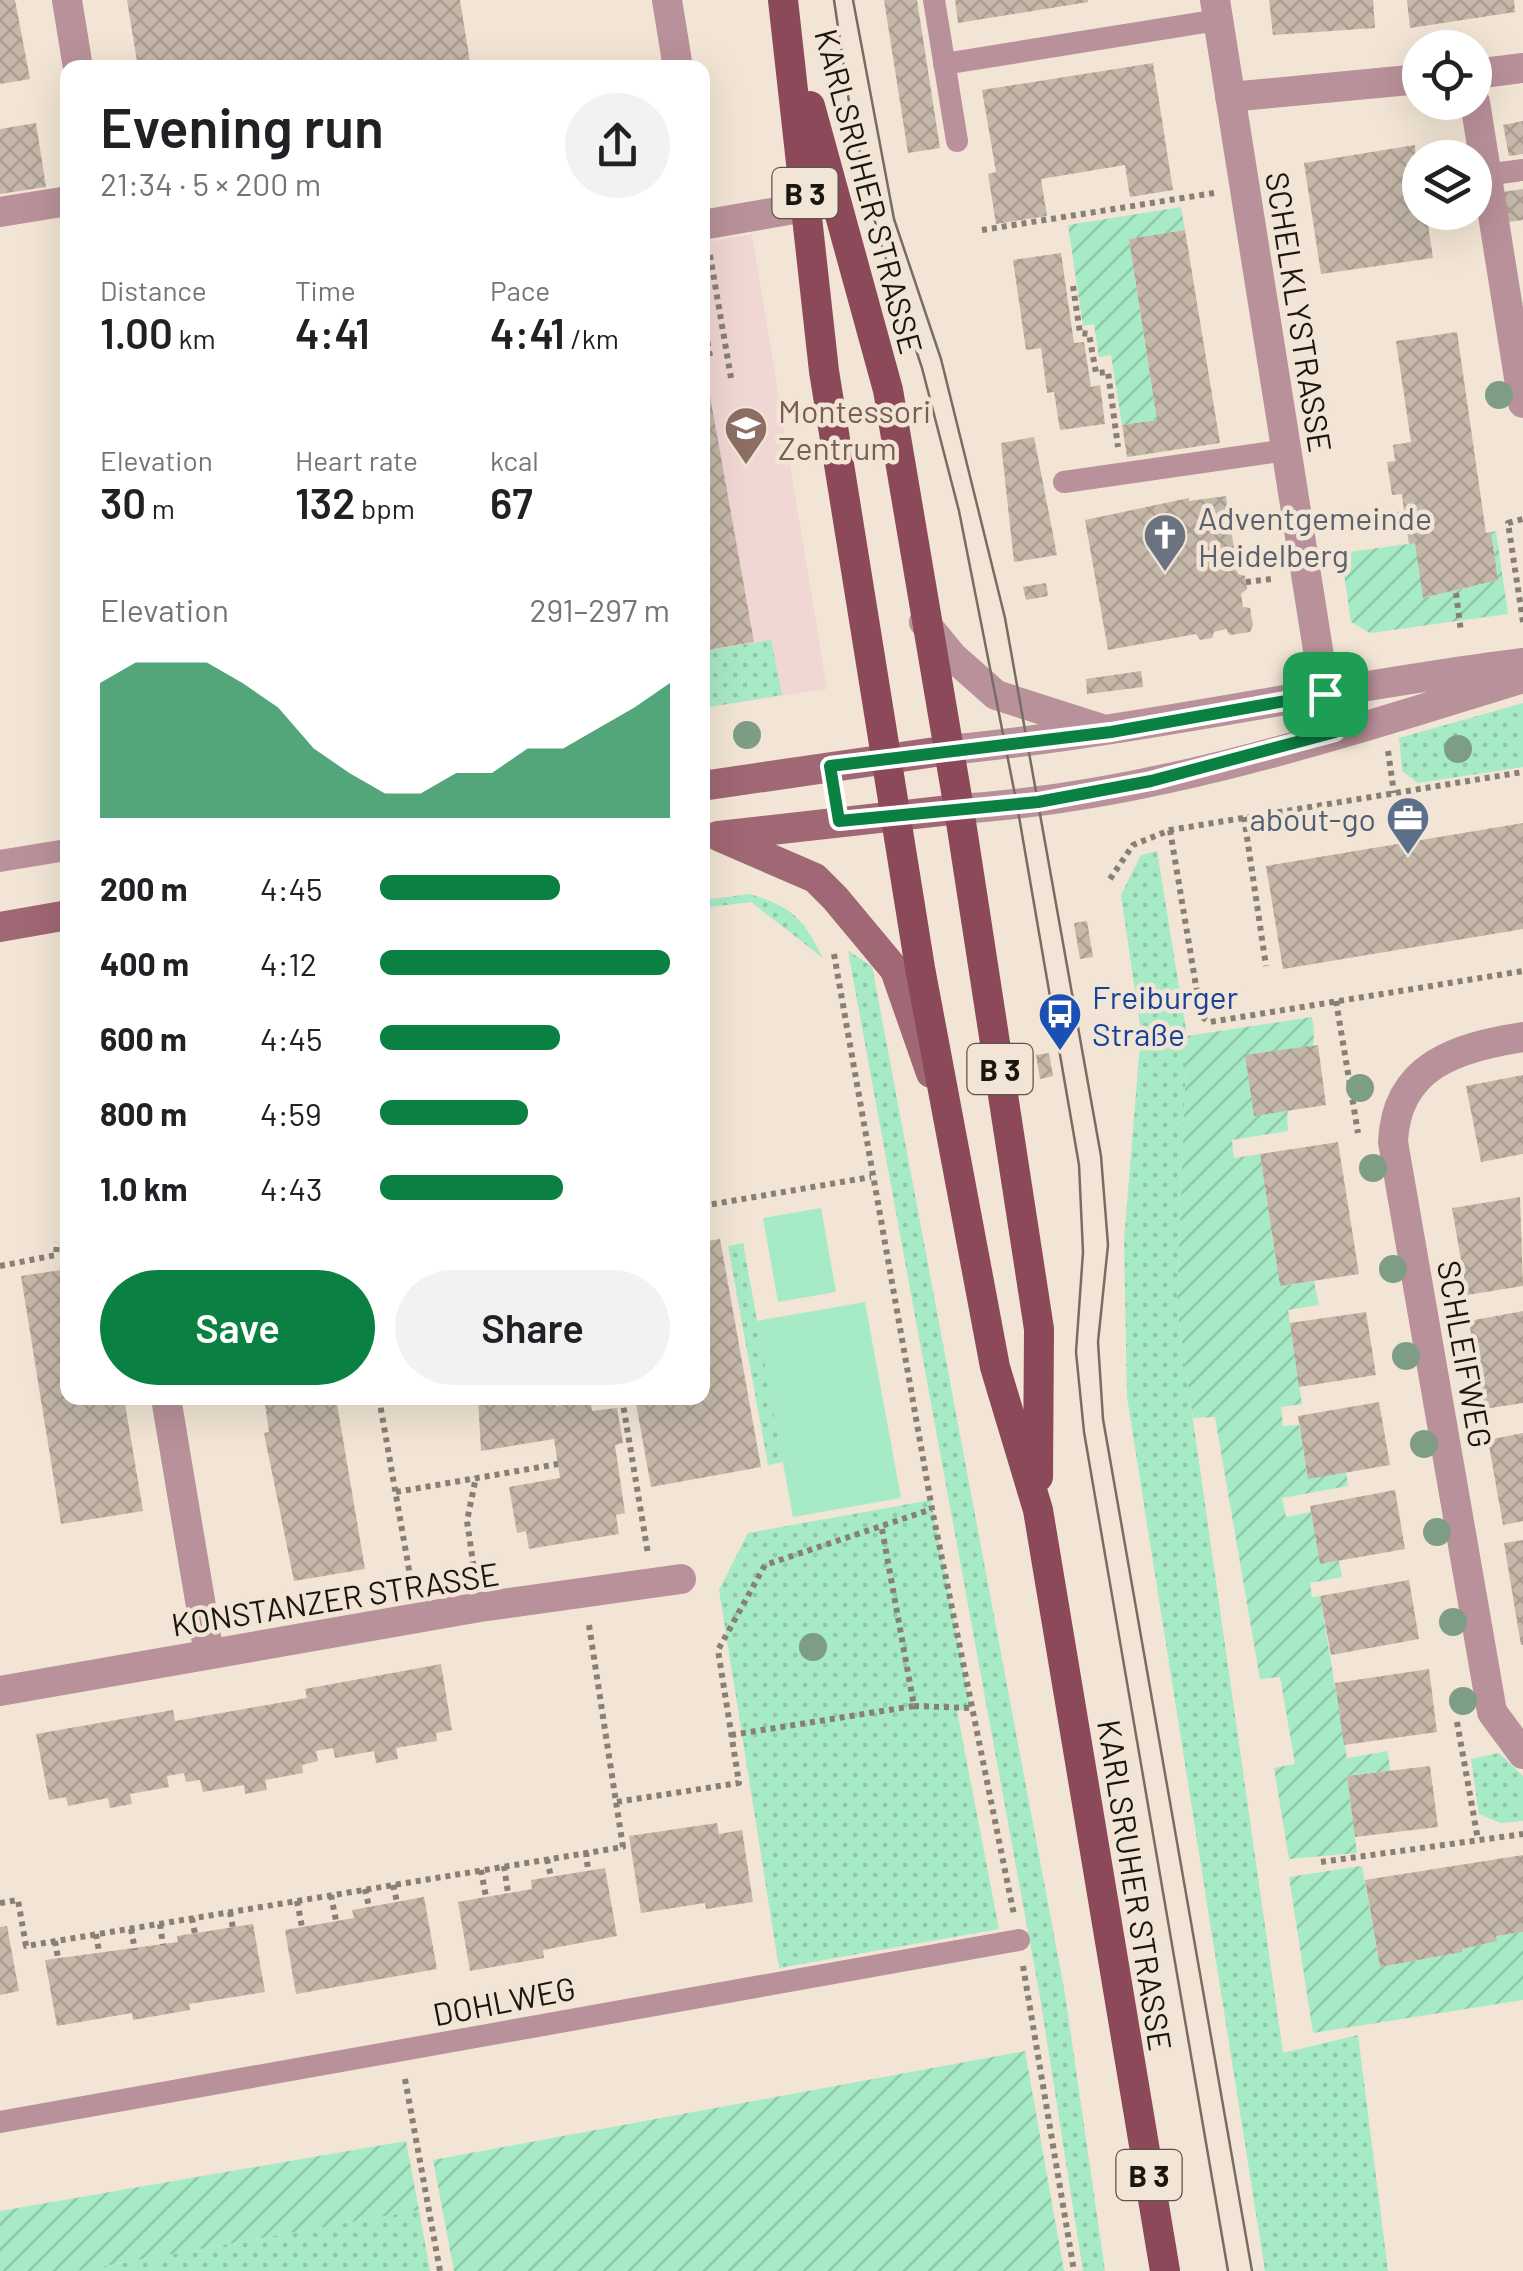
<!DOCTYPE html>
<meta charset="utf-8">
<style>
:root{--surface:#fff;--page:#f2f2f2;--text:#202124;--muted:#757577;--accent:#0b8043}
body{margin:0;font-family:Barlow,sans-serif;background:var(--page);color:var(--text);height:100vh;display:flex;flex-direction:column;font-size:38px;white-space:nowrap}
*{box-sizing:border-box;margin:0}
p{font-size:32px;color:var(--muted)}
.icon{flex:none;width:55px;height:55px;fill:none;stroke:currentColor;stroke-width:2;stroke-linecap:round;stroke-linejoin:round}
.map{position:relative;flex:1;overflow:hidden}
.side{position:absolute;left:60px;top:60px;width:650px;height:1345px;display:flex;flex-direction:column;background:var(--surface);border-radius:20px;box-shadow:0 10px 40px #0002}
.side>*{flex:none}
.fabs{position:absolute;left:1402px;top:30px;display:grid;gap:20px}
.fabs a{display:grid;place-items:center;width:90px;height:90px;border-radius:50%;background:var(--surface);box-shadow:0 10px 40px #0002;font-size:50px}
.pin{position:absolute;display:grid;place-items:center;width:85px;height:85px;color:#fff;margin:-42px;border-radius:20px;box-shadow:0 5px 15px #0006}
.round{display:grid;place-items:center;flex:none;width:105px;height:105px;border-radius:52px;background:var(--page)}
.overview{display:flex;align-items:center;justify-content:space-between;height:170px;padding:0 40px}
h1{font-size:55px;font-weight:600;line-height:75px}
.stats{display:grid;grid-template-columns:repeat(3,1fr);gap:15px;height:170px;padding:10px 40px}
.stats div{display:grid;align-content:center}
.stats b{font-size:42px;font-weight:600}
.stats small{font-size:28px;font-weight:400}
.stats p{font-size:28px}
.chart{height:280px;padding:20px 40px}
.chart p{display:flex;justify-content:space-between}
.chart svg{width:100%;height:180px;margin-top:10px;fill:var(--accent);opacity:.7}
.button{display:flex;gap:20px;margin-top:auto;padding:20px 40px}
.button a{flex:1;height:115px;border-radius:60px;background:var(--accent);color:#fff;font-size:40px;font-weight:600;line-height:115px;text-align:center}
.button a+a{background:var(--page);color:var(--text)}
ul{padding:0 40px;list-style:none;font-size:32px}
li{display:grid;grid-template-columns:160px 120px 1fr;align-items:center;height:75px}
li i{height:25px;border-radius:12px;background:var(--accent)}
.map>svg:first-child{display:block}
.education{fill:#f1d7d3}
.grass{fill:url(#grass-dots)}
.garden{fill:url(#garden-furrows)}
.pitch{fill:#a7eac6}
.building{fill:url(#building-cross-hatch)}
.lines{fill:none;stroke-linecap:round;stroke-linejoin:round}
.path{stroke:#898075;stroke-width:6;stroke-dasharray:5 5;stroke-linecap:butt}
.lane{stroke:#b9919a;stroke-width:22}
.street{stroke:#b9919a;stroke-width:30}
.secondary{stroke:#a06774;stroke-width:30}
.primary{stroke:#8c495a;stroke-width:30}
.tram{stroke:#766e64;stroke-width:2.5}
.tree{fill:#7e9d85}
.route-casing{stroke:#fff;stroke-width:20}
.route{stroke:#0b8043;stroke-width:12}
.labels{text-anchor:middle;dominant-baseline:central;stroke-width:9;stroke-linejoin:round;paint-order:stroke}
.shield{fill:#f2e5d5;stroke:#5b544b;stroke-width:2.5}
.shield-label{font-size:30px;font-weight:bold;fill:#1a1610}
.street-label{font-size:32px;fill:#1a1610;stroke:#f2e5d5}
.education-label{font-size:32px;fill:#785e54;stroke:#f2e5d5;text-anchor:start}
.worship-label{font-size:32px;fill:#5b616d;stroke:#f2e5d5;text-anchor:start}
.service-label{font-size:32px;fill:#4e5e75;stroke:#f2e5d5;text-anchor:end}
.transit-label{font-size:32px;fill:#164399;stroke:#f2e5d5;text-anchor:start}
</style>
<div class="map">
<svg width="1523" height="2271" viewBox="0 0 1523 2271">
<defs>
<pattern id="grass-dots" width="8" height="8" patternUnits="userSpaceOnUse" patternTransform="scale(2.5)"><rect width="8" height="8" fill="#a7eac6"/><path d="M2 2h.1M6 6h.1" fill="none" stroke="#8fc8a9" stroke-width="1.8" stroke-linecap="round"/></pattern>
<pattern id="garden-furrows" width="10" height="10" patternUnits="userSpaceOnUse" patternTransform="scale(2.5)"><rect width="10" height="10" fill="#a7eac6"/><path d="M-1 1l2-2M0 10L10 0M9 11l2-2" fill="none" stroke="#8fc8a9"/></pattern>
<pattern id="building-cross-hatch" width="8" height="8" patternUnits="userSpaceOnUse" patternTransform="scale(2.5)"><rect width="8" height="8" fill="#c5b8a9"/><path d="M0 0l8 8M0 8l8-8" fill="none" stroke="#a99d90"/></pattern>
</defs>
<rect width="100%" height="100%" fill="#f2e5d5"/>
<path class="education" d="M752 234 827 689 703 708V243Z"/>
<path class="grass" d="M771 640 782 695 703 708V651Z
M1523 703V767L1418 783 1402 771 1399 738Z
M1157 851 1187 1036 1177 1307 1283 2053 1358 2035 1388 2271H1265L1127 1397 1124 1241 1141 1032 1121 895 1141 855Z
M750 894C794 908 802 918 823 958L751 902 703 908V900Z
M848 951 872 966 1065 1994 1105 2271H1083L1040 1997Z
M743 1243 783 1462 768 1465 728 1246Z
M931 1500 971 1708 957 1711 999 1929 779 1968 719 1590 748 1533Z
M1499 1753 1523 1776V1821L1501 1823 1479 1814 1471 1759Z
M419 2210 430 2271H76Z"/>
<path class="garden" d="M1181 207 1185 230 1129 239 1157 420 1122 425 1111 355 1099 357 1094 324 1083 326 1068 225Z
M1496 531 1508 614 1370 633 1351 622 1341 553 1415 543 1424 598 1498 580 1491 532Z
M1312 1017C1323 1073 1281 1084 1288 1131L1232 1140 1234 1158 1260 1154 1280 1286 1314 1281 1319 1305 1288 1310 1302 1404 1281 1407 1283 1426 1299 1425 1308 1478 1346 1472 1348 1486 1282 1498 1286 1517 1311 1512 1320 1564 1339 1561 1342 1577 1310 1583 1312 1597 1320 1596 1347 1758 1388 1751 1390 1771 1347 1776 1357 1853 1289 1859 1274 1768 1295 1764 1280 1677 1260 1679 1215 1417 1193 1418 1177 1307 1187 1036Z
M1362 1866 1380 1967 1462 1952V1949L1496 1941V1936L1523 1932V2000L1313 2033 1289 1877Z
M1025 2051 1064 2271H454L433 2160Z
M406 2141 419 2210 76 2271H0V2211Z"/>
<path class="pitch" d="M821 1208 836 1292 778 1302 763 1218Z
M865 1302 901 1498 793 1517 757 1321Z"/>
<path class="building" d="M0 0H15L30 79 0 84Z
M127 0H460L471 68H138Z
M884 0H917L940 148 908 153Z
M955 0H1088V2L958 23Z
M1269 0H1373L1375 28 1273 35Z
M1407 0H1514L1515 12 1410 28Z
M1153 63 1173 190 1130 197 1125 165 1041 179 1047 216 996 224 988 174 996 172 982 90Z
M1523 121V154L1509 156 1503 125Z
M36 123 46 187 0 194V129Z
M1415 145 1420 212H1426L1433 258 1321 274 1304 163Z
M1523 189V220L1508 222 1503 192Z
M1185 230 1220 443 1127 457 1122 425 1157 420 1129 239Z
M1061 253 1074 343 1084 342 1091 387 1100 385 1105 424 1060 430 1054 392 1047 393 1041 348 1026 350 1013 260Z
M1457 332 1486 533 1491 532 1498 580 1423 598 1415 543 1409 544 1406 526 1398 527 1396 512 1404 511 1402 494 1392 495 1387 462 1395 461 1393 445 1411 442 1396 341Z
M702 351 754 642 702 651Z
M1034 437 1057 555 1014 562 1001 443Z
M1226 496 1238 574 1245 576 1247 589 1241 594 1243 607 1250 608 1253 625 1250 632 1230 635 1226 629 1214 632 1212 638 1200 640 1196 634 1108 650 1085 520 1189 498V501Z
M1046 583 1048 596 1026 600 1023 587Z
M1141 671 1143 687 1087 694 1086 679Z
M1523 823V929L1283 969 1266 866Z
M1087 921 1093 957 1080 959 1074 923Z
M1318 1045 1326 1105 1254 1116 1245 1055Z
M1049 1053 1053 1076 1040 1079 1036 1055Z
M1523 1075V1154L1481 1162 1466 1086Z
M1338 1142 1359 1274 1280 1286 1260 1154Z
M1520 1197 1523 1286 1467 1295 1452 1208Z
M720 1239 761 1467 651 1487 635 1398H702V1242Z
M68 1269V1398H124L143 1511 61 1524 21 1276Z
M1523 1311V1403L1484 1409 1469 1321Z
M1366 1312 1376 1375 1299 1387 1290 1323Z
M264 1398H336L365 1569 294 1581 264 1433 269 1432Z
M478 1398H555L556 1406 590 1400 592 1411 617 1408 623 1443 615 1445 625 1513 616 1515 619 1534 529 1549 526 1531 517 1533 509 1487 560 1478 554 1439 481 1451Z
M1379 1402 1390 1465 1308 1479 1298 1416Z
M1523 1433V1521L1503 1525 1488 1440Z
M1395 1490 1405 1549 1320 1564 1310 1506Z
M1523 1540V1645H1521L1504 1543Z
M1409 1580 1419 1639 1331 1655 1320 1596Z
M441 1664 452 1730 436 1733 437 1741 396 1748 398 1759 376 1763 374 1751 335 1758 333 1748 316 1751 318 1761 302 1765 303 1773 265 1780 267 1790 245 1794 244 1785 203 1792 200 1780 186 1782 184 1773 167 1776 169 1787 130 1794 132 1804 110 1808 108 1798 68 1806 66 1797 49 1800 36 1734 173 1710 175 1721 307 1698 305 1689Z
M1429 1669 1437 1732 1344 1745 1335 1683Z
M1430 1766 1438 1827 1355 1837 1347 1776Z
M717 1823 719 1834 742 1830 753 1902 706 1909 705 1903 641 1913 629 1836Z
M1523 1855V1932L1496 1936 1497 1941 1462 1949V1952L1380 1967 1365 1880Z
M605 1868 617 1936 543 1950 544 1958 470 1971 458 1902 532 1889 531 1880Z
M424 1897 437 1969 296 1994 285 1930 354 1918 352 1910Z
M253 1924 265 1992 189 2004 190 2010 133 2020 132 2013 57 2026 45 1960 178 1942 177 1936Z
M7 1926 19 1991 0 1995V1927Z"/>
<g class="lines">
<path class="path" d="M982 230 1214 193
M710 255 731 378
M1073 286 1080 333 1089 334 1096 373 1108 372 1118 447
M702 312 710 356
M1246 582 1271 579
M1456 593 1461 632
M1523 622 1508 523 1523 519
M1388 751 1394 793
M1244 817 1266 966
M1170 830 1199 1004 1202 1017 1210 1022 1523 971
M1110 879 1133 845 1170 830 1523 772
M834 954 932 1509 1014 1915
M1336 1001 1358 1133
M702 1206 871 1177
M0 1266 56 1255 57 1242
M379 1398 412 1587
M622 1398 648 1554
M396 1492 558 1464
M475 1576 467 1521 476 1477
M589 1625 616 1802 739 1783 718 1650 765 1565 932 1509
M914 1706 971 1708
M1457 1722 1478 1840
M731 1735 914 1706 882 1529
M586 1852 588 1870
M547 1859 551 1877
M1321 1862 1523 1834
M504 1866 508 1893
M481 1870 486 1897
M393 1885 397 1902
M365 1889 369 1907
M331 1895 336 1921
M297 1901 302 1927
M0 1903 18 1900 26 1946 623 1847 616 1802
M230 1912 233 1928
M192 1918 195 1934
M160 1924 163 1945
M131 1929 135 1950
M96 1934 99 1951
M55 1941 58 1958
M1023 1966 1074 2271
M405 2079 440 2271"/>
<path class="lane" d="M934 0 957 141
M944 64 1218 20
M1486 175 1523 170
M1064 482 1286 450
M0 861 60 851
M0 2122 1019 1940"/>
<path class="street" d="M67 0 78 68
M667 0 678 68
M1215 0 1325 694 1335 732
M1475 74 1523 68
M1230 97 1420 79
M1475 102 1523 403
M0 212 68 201
M702 225 806 207
M924 622 953 657 996 695 1099 728
M949 750C1142 731 1331 687 1523 663
M959 809C1151 797 1341 734 1523 678
M1523 1037C1458 1047 1396 1065 1393 1142L1492 1712 1523 1754
M166 1398 209 1654
M0 1691 480 1607 681 1579"/>
<path class="secondary" d="M702 786 949 750
M718 836 815 878 835 898 895 970 931 1073
M719 836 959 809
M0 927 68 915"/>
<path class="primary" d="M783 0 824 371 920 968 995 1367 1038 1510 1165 2271
M810 106 888 390 959 809 1039 1329 1038 1477"/>
<path class="tram" d="M834 0 849 102 878 235 922 368 959 511 1017 805 1079 1165 1083 1252 1076 1352 1084 1432 1228 2271
M853 0 894 219 941 359 1005 618 1101 1156 1108 1245 1098 1342 1103 1419 1252 2271"/>
</g>
<g class="tree">
<circle cx="1499" cy="395" r="14"/>
<circle cx="747" cy="735" r="14"/>
<circle cx="1458" cy="749" r="14"/>
<circle cx="1360" cy="1088" r="14"/>
<circle cx="1373" cy="1168" r="14"/>
<circle cx="1393" cy="1269" r="14"/>
<circle cx="1406" cy="1356" r="14"/>
<circle cx="1424" cy="1444" r="14"/>
<circle cx="1437" cy="1532" r="14"/>
<circle cx="1453" cy="1622" r="14"/>
<circle cx="813" cy="1647" r="14"/>
<circle cx="1463" cy="1701" r="14"/>
</g>
<g class="lines">
<g class="route-casing">
<path id="route" d="M1325 694 1335 732 1151 781 1038 802 839 821 830 766 1111 732Z"/>
</g>
<use href="#route" class="route"/>
</g>
<defs>
<g id="school-pin" transform="scale(2.25)"><path d="M0 17L-7.5 6A9.5 9.5 0 1 1 7.5 6Z" fill="#8d6e63" stroke="#f2e5d5"/><path d="M0-5L7-2L0 1L-7-2ZM-4 1L0 2.5L4 1V4Q0 6-4 4Z" fill="#fff"/></g>
<g id="church-pin" transform="scale(2.25)"><path d="M0 17L-7.5 6A9.5 9.5 0 1 1 7.5 6Z" fill="#6b7280" stroke="#f2e5d5"/><path d="M-1.2-6h2.4v3.5h3.3v2.4h-3.3V6h-2.4V-.1h-3.3v-2.4h3.3Z" fill="#fff"/></g>
<g id="office-pin" transform="scale(2.25)"><path d="M0 17L-7.5 6A9.5 9.5 0 1 1 7.5 6Z" fill="#5c6f8a" stroke="#f2e5d5"/><path d="M-6-3h4V-5.5h4V-3h4V5H-6ZM-1-4.5V-3h2v-1.5ZM-6 0V1H6V0Z" fill="#fff"/></g>
<g id="bus-pin" transform="scale(2.25)"><path d="M0 17L-7.5 6A9.5 9.5 0 1 1 7.5 6Z" fill="#1a4fb4" stroke="#f2e5d5"/><path d="M-5-6H5V4H4V6H2V4H-2V6H-4V4H-5ZM-3.5-4V0h7V-4ZM-3.5 1.2v1.5H-2V1.2ZM2 1.2v1.5H3.5V1.2Z" fill="#fff"/></g>
</defs>
<g fill-rule="evenodd">
<use href="#school-pin" x="746" y="428"/>
<use href="#church-pin" x="1165" y="535"/>
<use href="#office-pin" x="1408" y="818"/>
<use href="#bus-pin" x="1060" y="1014"/>
</g>
<g class="labels">
<g class="shield">
<rect x="772.5" y="168" width="65" height="50" rx="8"/>
<rect x="967.5" y="1044" width="65" height="50" rx="8"/>
<rect x="1116.5" y="2150" width="65" height="50" rx="8"/>
</g>
<g class="shield-label">
<text x="805" y="193">B 3</text>
<text x="1000" y="1069">B 3</text>
<text x="1149" y="2175">B 3</text>
</g>
<g class="street-label">
<text transform="translate(870 191) rotate(75)">KARLSRUHER STRASSE</text>
<text transform="translate(1300 312) rotate(81)">SCHELKLYSTRASSE</text>
<text transform="translate(1466 1354) rotate(80)">SCHLEIFWEG</text>
<text transform="translate(335 1598) rotate(-9)">KONSTANZER STRASSE</text>
<text transform="translate(1136 1885) rotate(81)">KARLSRUHER STRASSE</text>
<text transform="translate(504 2000) rotate(-11)">DOHLWEG</text>
</g>
<g class="education-label">
<text x="778" y="410">Montessori<tspan x="778" dy="37">Zentrum</tspan></text>
</g>
<g class="worship-label">
<text x="1198" y="517">Adventgemeinde<tspan x="1198" dy="37">Heidelberg</tspan></text>
</g>
<g class="service-label">
<text x="1376" y="818">about-go</text>
</g>
<g class="transit-label">
<text x="1092" y="996">Freiburger<tspan x="1092" dy="37">Straße</tspan></text>
</g>
</g>
</svg>
<div class="fabs">
<a><svg class="icon" aria-label="locate" viewBox="0 0 24 24"><circle cx="12" cy="12" r="6"/><path d="M12 2v4M12 18v4M2 12h4M18 12h4"/></svg></a>
<a><svg class="icon" aria-label="layers" viewBox="0 0 24 24"><path d="M12 4l9 5-9 5-9-5zM3 14l9 5 9-5"/></svg></a>
</div>
<div class="pin" style="left:1325px;top:694px;background:#1e9e55"><svg class="icon" aria-label="arrive" viewBox="0 0 24 24"><path d="M6 21V4h12l-3 4 3 4H6"/></svg></div>
<section class="side">
<div class="overview"><div><h1>Evening run</h1><p>21:34 · 5 × 200 m</p></div><a class="round"><svg class="icon" aria-label="share" viewBox="0 0 24 24"><path d="M12 15V3M7 8l5-5 5 5M5 13v7h14v-7"/></svg></a></div>
<div class="stats">
<div><p>Distance</p><b>1.00<small> km</small></b></div>
<div><p>Time</p><b>4:41</b></div>
<div><p>Pace</p><b>4:41<small> /km</small></b></div>
</div>
<div class="stats">
<div><p>Elevation</p><b>30<small> m</small></b></div>
<div><p>Heart rate</p><b>132<small> bpm</small></b></div>
<div><p>kcal</p><b>67</b></div>
</div>
<div class="chart"><p><span>Elevation</span>291–297 m</p>
<svg viewBox="0 0 160 44" preserveAspectRatio="none"><path d="M0 44V11L10 6L20 6L30 6L40 11L50 17L60 27L70 33L80 38L90 38L100 33L110 33L120 27L130 27L140 22L150 17L160 11V44z"/></svg>
</div>
<ul>
<li><b>200 m</b>4:45<i style="width:62%"></i></li>
<li><b>400 m</b>4:12<i style="width:100%"></i></li>
<li><b>600 m</b>4:45<i style="width:62%"></i></li>
<li><b>800 m</b>4:59<i style="width:51%"></i></li>
<li><b>1.0 km</b>4:43<i style="width:63%"></i></li>
</ul>
<div class="button"><a>Save</a><a>Share</a></div>
</section>
</div>
